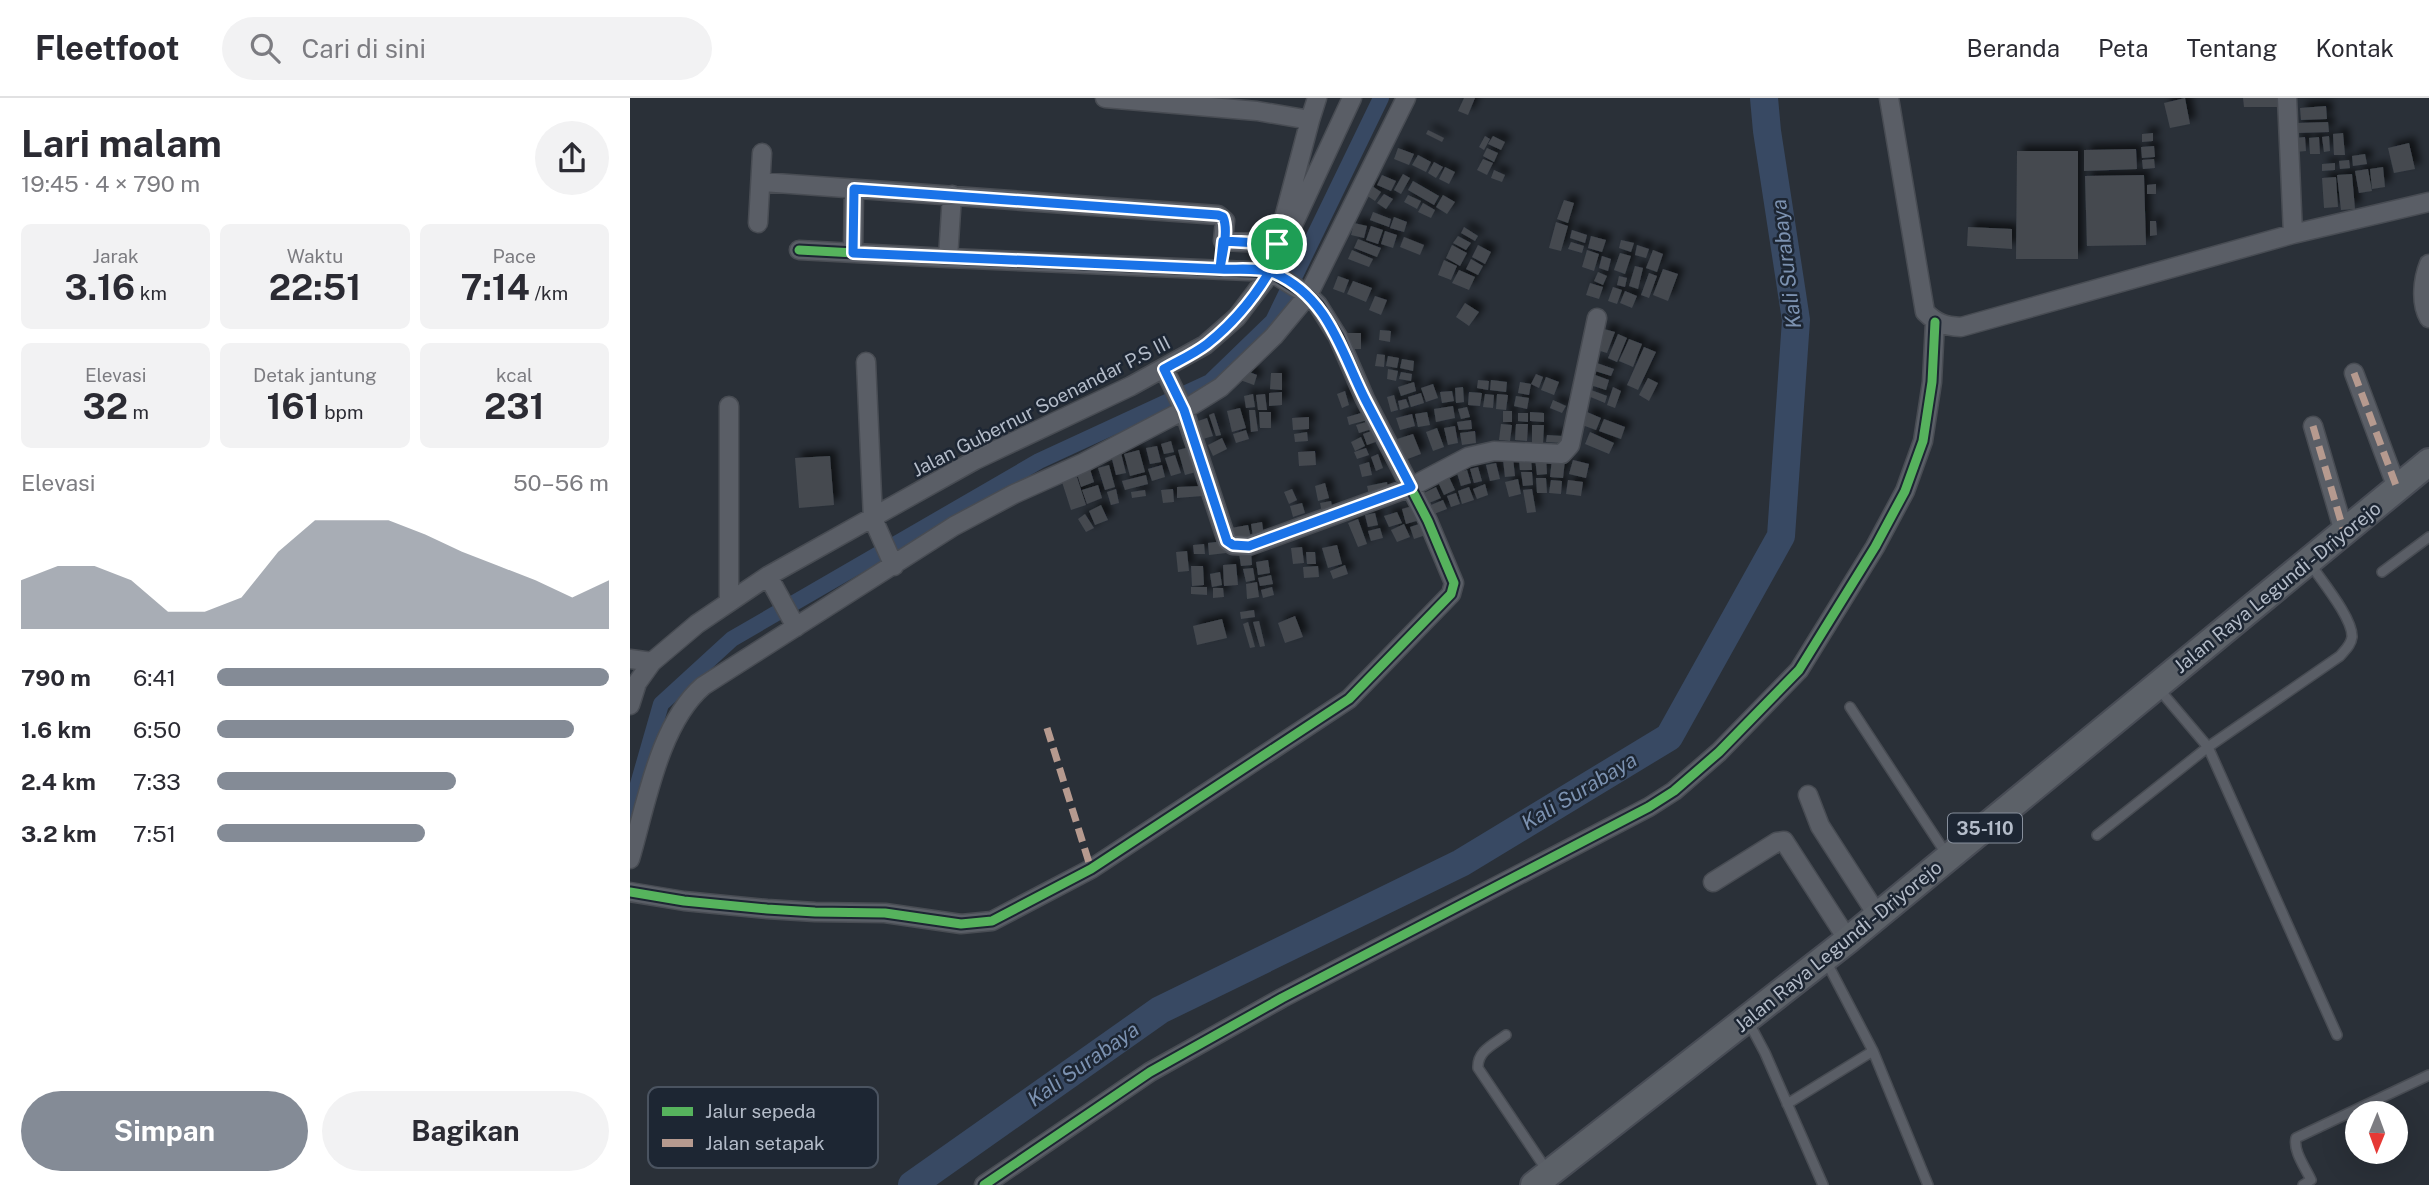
<!DOCTYPE html>
<html lang="id">
<meta charset="utf-8">
<style>
:root{--surface:#fff;--page:#f2f2f3;--text:#2b2b33;--muted:#7c7c81;--line:#e1e1e2;--accent:#848b96}
body{margin:0;font-family:"Public Sans",sans-serif;background:var(--page);color:var(--text);height:100vh;display:flex;flex-direction:column;font-size:26px;white-space:nowrap}
*{box-sizing:border-box;margin:0}
p{font-size:23px;color:var(--muted)}
.icon{flex:none;width:38px;height:38px;fill:none;stroke:currentColor;stroke-width:2;stroke-linecap:round;stroke-linejoin:round}
.map{position:relative;flex:1;overflow:hidden}
.side{display:flex;flex-direction:column;background:var(--surface);width:630px}
.side>*{flex:none}
.needle{width:46px;rotate:181deg}
.buttons{position:absolute;left:1715px;top:1003px;display:grid;gap:14px}
.buttons a{display:grid;place-items:center;width:63px;height:63px;border-radius:50%;background:var(--surface);box-shadow:0 7px 28px #0002;font-size:35px}
.pin{position:absolute;display:grid;place-items:center;width:60px;height:60px;color:#fff;margin:-30px;border:4px solid #fff;border-radius:50%;box-shadow:0 2px 7px #0007}
.round{display:grid;place-items:center;flex:none;width:74px;height:74px;border-radius:37px;background:var(--page)}
.summary{display:flex;align-items:center;justify-content:space-between;height:119px;padding:0 21px}
h1{font-size:38px;font-weight:700;line-height:52px}
.figures{display:grid;grid-template-columns:repeat(3,1fr);gap:10px;height:119px;padding:7px 21px}
.figures div{display:grid;align-content:center;border-radius:10px;background:var(--page);text-align:center}
.figures b{font-size:35px;font-weight:700}
.figures small{font-size:19px;font-weight:400}
.figures p{font-size:19px}
.chart{height:196px;padding:14px 21px}
.chart p{display:flex;justify-content:space-between}
.chart svg{width:100%;height:126px;margin-top:7px;fill:var(--accent);opacity:.7}
.primary-button{display:flex;gap:14px;margin-top:auto;padding:14px 21px}
.primary-button a{flex:1;height:80px;border-radius:42px;background:var(--accent);color:#fff;font-size:28px;font-weight:700;line-height:80px;text-align:center}
.primary-button a+a{background:var(--page);color:var(--text)}
ul{padding:0 21px;list-style:none;font-size:23px}
li{display:grid;grid-template-columns:112px 84px 1fr;align-items:center;height:52px}
li i{height:18px;border-radius:9px;background:var(--accent)}
header{display:flex;align-items:center;gap:42px;box-sizing:border-box;height:98px;padding:0 35px;background:var(--surface);border-bottom:2px solid var(--line)}
header strong{font-size:33px}
nav{display:flex;gap:38px;margin-inline-start:auto;font-size:24px}
.search{width:490px;height:63px;background:var(--page);display:flex;align-items:center;gap:18px;box-sizing:border-box;padding:0 24px;border-radius:38px;color:var(--muted);font-size:26px}
main{display:flex;flex:1;min-height:0}
.map>svg:first-child{display:block}
.lines{fill:none;stroke-linecap:round;stroke-linejoin:round}
.canal{stroke:#384963;stroke-width:16}
.river{stroke:#384963;stroke-width:28}
.building{fill:#444950;filter:url(#shadow)}
.service-casing{stroke:#484c53;stroke-width:12}
.minor-casing{stroke:#484c53;stroke-width:21}
.primary-casing{stroke:#484c55;stroke-width:30}
.service{stroke:#5a5e66;stroke-width:9}
.minor{stroke:#5a5e66;stroke-width:18}
.primary{stroke:#5c6168;stroke-width:26}
.quiet{stroke:#b69a8f;stroke-width:7;stroke-dasharray:14 7;stroke-linecap:butt}
.cycleway-casing{stroke:#1d2633;stroke-width:13}
.cycleway{stroke:#56b35d;stroke-width:9}
.route-casing{stroke:#fff;stroke-width:14}
.route{stroke:#1a73e8;stroke-width:9}
.labels{text-anchor:middle;dominant-baseline:central;stroke-width:5;stroke-linejoin:round;paint-order:stroke}
.shield{fill:#1d2633;stroke:#878f9c;stroke-width:2}
.shield-label{font-size:18px;font-weight:bold;fill:#b4bcc9}
.street-label{font-size:19px;fill:#b4bcc9;stroke:#1d2633}
.water-label{font-size:21px;font-style:italic;fill:#7c92b1;stroke:#1d2633}
.key{fill:#1d2633;stroke:#4a5360;stroke-width:2}
.key-label{font-size:19px;fill:#b4bcc9}
</style>
<header>
<strong>Fleetfoot</strong>
<div class="search"><svg class="icon" aria-label="search" viewBox="0 0 24 24"><circle cx="10" cy="10" r="6"/><path d="M15 15l6 6"/></svg>Cari di sini</div>
<nav><a>Beranda</a><a>Peta</a><a>Tentang</a><a>Kontak</a></nav>
</header>
<main>
<section class="side">
<div class="summary"><div><h1>Lari malam</h1><p>19:45 · 4 × 790 m</p></div><a class="round"><svg class="icon" aria-label="share" viewBox="0 0 24 24"><path d="M12 15V3M7 8l5-5 5 5M5 13v7h14v-7"/></svg></a></div>
<div class="figures">
<div><p>Jarak</p><b>3.16<small> km</small></b></div>
<div><p>Waktu</p><b>22:51</b></div>
<div><p>Pace</p><b>7:14<small> /km</small></b></div>
</div>
<div class="figures">
<div><p>Elevasi</p><b>32<small> m</small></b></div>
<div><p>Detak jantung</p><b>161<small> bpm</small></b></div>
<div><p>kcal</p><b>231</b></div>
</div>
<div class="chart"><p><span>Elevasi</span>50–56 m</p>
<svg viewBox="0 0 160 44" preserveAspectRatio="none"><path d="M0 44V27L10 22L20 22L30 27L40 38L50 38L60 33L70 17L80 6L90 6L100 6L110 11L120 17L130 22L140 27L150 33L160 27V44z"/></svg>
</div>
<ul>
<li><b>790 m</b>6:41<i style="width:100%"></i></li>
<li><b>1.6 km</b>6:50<i style="width:91%"></i></li>
<li><b>2.4 km</b>7:33<i style="width:61%"></i></li>
<li><b>3.2 km</b>7:51<i style="width:53%"></i></li>
</ul>
<div class="primary-button"><a>Simpan</a><a>Bagikan</a></div>
</section>
<div class="map">
<svg width="1799" height="1087" viewBox="0 0 1799 1087">
<defs>
<filter id="shadow"><feDropShadow dx="6" dy="-6" stdDeviation="3.5" flood-color="#0009"/></filter>
</defs>
<rect width="100%" height="100%" fill="#2a3038"/>
<g class="lines">
<path class="canal" d="M0 714 31 606 102 541 409 363 580 284 643 223 751 0"/>
<path class="river" d="M282 1087 530 912 831 765 1039 639 1151 438 1166 222 1137 33 1134 0"/>
</g>
<path class="building" d="M834 0H845L838 17 828 13Z
M1555 0 1560 26 1540 30 1534 5Z
M1613 0H1647V9H1614Z
M1696 8 1697 21 1671 22 1670 10Z
M1698 24 1699 34 1667 35V25Z
M798 32 814 40 812 44 796 36Z
M1523 35V43L1512 44V36Z
M1713 35 1715 57H1704L1703 36Z
M855 38 860 41 854 52 849 49Z
M863 38 875 44 871 52 858 46Z
M1699 38 1700 53 1694 54 1692 39Z
M1675 39 1676 53 1666 54 1665 40Z
M1689 39 1690 56H1680L1679 40Z
M1779 45 1785 71 1764 75 1758 50Z
M1524 48 1525 59 1512 60 1511 49Z
M768 50 784 56 779 67 764 61Z
M857 50 868 55 864 64 853 58Z
M1506 51 1507 71 1454 73V52Z
M1387 53H1448V161H1386Z
M1735 56 1737 66 1723 68 1722 58Z
M788 57 801 64 796 74 782 67Z
M853 61 863 65 857 77 847 72Z
M1524 61 1525 70 1513 71 1512 62Z
M1719 62 1720 70 1710 71 1709 63Z
M804 64 813 69 806 80 798 75Z
M1705 65V72L1692 73V66Z
M815 69 825 74 819 86 809 81Z
M1753 69 1755 89 1742 91 1740 71Z
M1738 71 1742 93 1729 95 1725 73Z
M864 72 875 77 872 84 861 80Z
M773 76 780 80 771 96 764 92Z
M1722 76 1725 111 1711 112 1707 77Z
M752 77 766 83 761 93 747 87Z
M1514 77 1516 147 1457 148 1455 78Z
M1706 79 1708 109 1694 110 1692 80Z
M783 83 809 98 804 107 778 92Z
M739 86 751 94 745 103 733 95Z
M1526 86V96H1517V87Z
M754 96 763 101 756 111 747 105Z
M778 97 791 103 787 111 774 104Z
M813 97 825 104 817 116 806 109Z
M934 102 944 105 938 125 927 121Z
M793 105 805 112 801 120 788 114Z
M743 114 761 121 759 129 740 122Z
M764 119 777 124 774 134 760 130Z
M1520 123H1526L1527 137 1520 138Z
M926 124 938 128 931 153 919 150Z
M724 125 737 128 734 140 721 137Z
M741 128 753 132 748 146 736 142Z
M834 129 848 138 845 143 831 135Z
M1338 129 1382 131V151L1337 148Z
M942 132 957 137 955 145 940 140Z
M755 133 767 137 763 150 751 146Z
M828 138 841 145 836 152 823 145Z
M961 138 976 142 972 154 958 150Z
M774 139 794 147 790 157 770 149Z
M728 141 751 150 747 159 724 150Z
M991 142 1004 145 1001 154 989 150Z
M941 144 954 148 952 155 938 151Z
M822 147 837 155 830 168 816 160Z
M848 147 861 154 855 166 842 159Z
M1007 147 1019 151 1016 160 1005 157Z
M722 152 743 161 739 169 718 161Z
M957 152 969 156 964 173 952 169Z
M1023 152 1033 156 1027 174 1016 170Z
M990 155 1001 158 995 176 984 172Z
M972 158 981 161 978 173 969 170Z
M841 161 853 168 848 177 836 171Z
M814 162 827 168 821 182 808 177Z
M1005 168 1013 170 1008 191 999 188Z
M1033 171 1048 176 1038 203 1023 197Z
M829 172 845 179 839 192 822 185Z
M968 174 977 178 973 187 964 183Z
M1019 175 1027 178 1019 200 1011 197Z
M708 178 719 182 714 195 703 191Z
M989 178 997 180 995 189 987 187Z
M723 183 742 190 736 204 717 196Z
M960 185 973 189 969 201 956 197Z
M983 189 992 192 987 206 978 203Z
M995 193 1007 198 1002 210 990 205Z
M745 198 757 202 751 217 739 212Z
M835 205 849 214 839 228 826 219Z
M974 231 985 234 977 255 967 252Z
M750 232 761 233 760 244 749 242Z
M717 235H731V251H717Z
M988 236 997 240 987 264 978 260Z
M999 241 1012 246 1003 269 989 263Z
M1014 249 1026 254 1008 292 997 287Z
M747 256 755 257 754 269 745 268Z
M758 258 769 260 767 270 756 268Z
M772 261 784 263 783 273 770 270Z
M964 264 984 271 981 278 962 272Z
M758 271 768 273 766 283 757 281Z
M614 272 627 277 624 287 610 282Z
M771 274 782 276 781 283 769 281Z
M957 274 979 282 976 292 954 285Z
M641 275H652V292L640 291Z
M906 276 913 279 909 290 901 286Z
M916 279 929 284 924 297 911 292Z
M1018 280 1028 285 1019 303 1009 297Z
M848 282 859 283 858 292 847 290Z
M861 282 877 284 876 294 860 292Z
M784 284 786 293 771 298 768 289Z
M890 284 901 286 899 297 888 295Z
M803 286 808 300 796 304 791 290Z
M833 289 834 304 826 305 825 290Z
M983 289 991 293 985 310 977 307Z
M961 292 977 298 975 305 958 298Z
M715 293 719 307 712 310 707 296Z
M822 293 824 303 812 305 810 294Z
M652 294V307L639 308V295Z
M839 294 852 295 850 308 838 307Z
M791 295 794 305 781 309 778 299Z
M623 296 625 309 616 310 614 298Z
M635 296 637 312H628L626 297Z
M855 296 864 297 863 310 853 309Z
M867 296 878 297 876 312 866 311Z
M764 297 768 312 761 314 757 299Z
M886 298 899 300 897 311 884 308Z
M776 301 779 309 770 312 768 303Z
M923 302 936 308 932 315 920 310Z
M823 308 825 320 806 324 804 311Z
M837 309 840 319 831 321 828 311Z
M610 310 616 330 602 334 597 313Z
M619 312H625L628 333 621 334Z
M738 313 741 321 719 327 717 319Z
M873 313H882V324H873Z
M629 314H641V330H630Z
M797 314 800 327 788 329 785 316Z
M900 314 914 315V324L900 323Z
M957 314 971 320 966 332 952 327Z
M584 315 591 337 586 338 579 317Z
M888 315H898V324L888 323Z
M782 316 785 328 770 332 766 320Z
M679 319V331L663 332 662 320Z
M577 320 583 338 573 341 568 323Z
M974 321 995 329 991 341 969 333Z
M743 322 745 330 729 335 726 327Z
M841 322 842 331 829 332 827 324Z
M871 326 882 327 880 343 869 342Z
M886 326H898L897 343 885 342Z
M902 327H914L913 346H902Z
M825 328 828 345 818 347 814 330Z
M807 330 814 349 803 353 796 334Z
M747 331 751 342 737 347 733 336Z
M616 332 619 341 606 345 603 336Z
M845 333 846 345 832 347 830 335Z
M677 334 678 343 665 344 664 336Z
M960 334 984 345 979 356 955 346Z
M783 336 791 356 775 362 767 341Z
M917 337 932 338 931 345 916 344Z
M731 339 735 348 725 353 721 344Z
M592 340 597 351 583 358 578 347Z
M541 343 544 354 534 356 531 346Z
M527 348 531 364 520 366 516 350Z
M560 349 566 374 555 377 548 352Z
M736 350 739 357 727 361 724 354Z
M509 352 515 374 500 378 494 356Z
M685 353 686 367 669 368 668 354Z
M491 355 496 375 486 377 481 357Z
M748 356 753 370 746 373 741 359Z
M545 357 551 375 541 378 535 360Z
M200 358 204 407 169 410 165 360Z
M916 359 917 376 907 377 905 360Z
M883 360 885 378 875 379 873 361Z
M901 361 902 372H890L889 362Z
M922 361 935 362 933 380 920 379Z
M943 362 959 366 956 380 939 376Z
M739 364 742 377 732 379 729 367Z
M866 365 870 381 860 383 856 367Z
M479 367 485 389 475 392 468 370Z
M532 367 535 379 522 383 518 371Z
M848 369 852 383 844 385 840 371Z
M460 371 464 384 451 389 447 376Z
M837 372 841 385 831 388 827 375Z
M891 374H902L903 387 893 388Z
M516 377 518 386 495 392 492 383Z
M447 379 456 407 441 412 432 384Z
M819 379 825 392 814 397 808 384Z
M906 380H916L917 395H907Z
M888 381 891 396 879 399 875 384Z
M921 382 932 383 931 396 919 395Z
M938 382 953 384 951 398 936 396Z
M757 384 758 393 739 397 737 388Z
M695 385 699 400 688 403 685 388Z
M855 386 858 397 847 401 843 391Z
M468 387 472 400 457 406 452 392Z
M572 388 573 398 547 400V389Z
M806 389 811 400 799 405 794 395Z
M839 389 844 402 832 406 828 393Z
M486 391 489 405 481 407 477 394Z
M543 391 544 404 533 405 531 392Z
M662 391 667 402 659 406 654 394Z
M902 391 906 414 897 415 893 392Z
M515 392 516 398 502 400 501 394Z
M826 395 830 406 821 409 817 398Z
M813 402 817 411 804 416 801 407Z
M701 403 703 413 692 415 690 405Z
M672 405 675 415 663 419 660 408Z
M789 406 793 421 776 426 772 411Z
M471 407 478 422 465 427 459 413Z
M767 414 772 425 759 429 754 418Z
M745 415 748 427 738 429 735 417Z
M455 416 464 430 456 434 448 421Z
M728 421 737 446 728 449 718 425Z
M632 424 634 438 623 439 621 426Z
M795 424 799 436 784 441 780 429Z
M774 426 780 439 767 444 761 432Z
M618 427 621 440 603 443 601 430Z
M750 430 753 440 741 443 738 433Z
M594 443 596 455 579 457 578 445Z
M574 446 575 456H564L563 447Z
M707 447 712 466 698 470 692 450Z
M672 449 674 465 663 466 661 450Z
M557 453 559 473 548 474 546 454Z
M621 454 622 467 611 468 609 455Z
M676 454H685L686 466H677Z
M638 462 640 475 628 477 626 464Z
M606 466 608 487 594 488 593 467Z
M715 467 718 476 703 481 700 473Z
M561 468H573L574 487 562 488Z
M688 468 689 479 674 480 673 469Z
M623 470 625 482 616 484 613 471Z
M590 474 592 487 582 489 580 476Z
M641 477 643 486 630 488 628 480Z
M627 484 629 499 617 501 616 486Z
M561 489H577V497L561 496Z
M642 489 644 497 633 500 631 492Z
M583 490H593L594 499 583 500Z
M624 512 625 519 611 521 610 514Z
M665 518 673 539 655 545 648 525Z
M592 521 597 540 567 547 563 528Z
M629 523 635 548 630 549 623 524Z
M618 524 625 549 620 550 613 526Z"/>
<g class="lines">
<g class="service-casing">
<path id="service" d="M1679 464C1690 481 1723 520 1722 539 1721 547 1715 552 1710 558L1578 649 1707 937
M1752 474 1799 439
M1220 609 1317 757
M1467 737 1578 649 1528 590
M1196 863 1243 953 1298 1087
M1118 923 1135 955 1193 1087
M876 937C864 946 847 953 848 970L918 1074
M1157 1006 1243 953
M1673 1087 1681 1082C1675 1069 1663 1053 1666 1040L1799 977"/>
</g>
<g class="minor-casing">
<path id="minor" d="M475 0 627 13 680 22 687 0
M1259 0 1295 214C1307 226 1315 228 1331 229L1663 136 1799 104
M1657 0 1663 136
M131 84 588 117 595 123 593 143 655 146
M128 125 132 55
M649 139 680 22
M223 155 224 91
M318 160 322 97
M1799 166C1793 181 1790 205 1799 220
M236 264 243 421 264 468
M534 271 554 312 597 443 603 447 619 448 781 389 838 359 864 353 932 356 940 347 967 220
M1724 275 1767 390
M99 308V503
M1683 328 1714 434
M138 478 166 529
M0 561 22 564
M0 607 7 585 22 564 67 526 138 478 345 362 501 288 575 247 607 219 641 174 722 0
M1178 697 1190 728 1248 818
M0 761C16 707 29 626 73 588L324 428 384 396 453 365 554 312 591 289 644 238 678 197 776 0
M1083 784 1147 744 1154 743 1218 842
M0 794 54 803 137 811 185 814 255 815 331 826 362 823 461 771 719 601 821 496 824 485 798 423 735 301 708 239 688 207 678 197 641 174 318 160 169 152
M354 1087 520 974 652 900 1019 709 1044 693 1089 654 1169 572 1245 449 1275 393 1293 343 1302 284 1305 224"/>
</g>
<g class="primary-casing">
<path id="primary" d="M904 1087 1218 842 1799 364"/>
</g>
<use href="#service" class="service"/>
<use href="#minor" class="minor"/>
<use href="#primary" class="primary"/>
<path class="quiet" d="M1724 275 1767 390
M1683 328 1714 434
M417 630 461 771"/>
<g class="cycleway-casing">
<path id="cycleway" d="M0 794 54 803 137 811 185 814 255 815 331 826 362 823 461 771 719 601 821 496 824 485 798 423 735 301 708 239 688 207 678 197 641 174 318 160 169 152
M354 1087 520 974 652 900 1019 709 1044 693 1089 654 1169 572 1245 449 1275 393 1293 343 1302 284 1305 224"/>
</g>
<use href="#cycleway" class="cycleway"/>
</g>
<g class="lines">
<g class="route-casing">
<path id="route" d="M647 146 593 143 590 171 223 155 224 91 588 117 593 119C599 133 592 156 590 171 606 172 629 169 644 175 699 199 711 254 736 303 751 332 766 360 781 389L619 448 603 447 597 443 554 312 534 271C548 263 564 256 577 246 611 219 636 185 654 146H647"/>
</g>
<use href="#route" class="route"/>
</g>
<g class="labels">
<rect class="shield" x="1318" y="715.5" width="74" height="29" rx="5"/>
<g class="shield-label">
<text x="1355" y="730">35-110</text>
</g>
<g class="street-label">
<text transform="translate(411 308) rotate(-27)">Jalan Gubernur Soenandar P.S III</text>
<text transform="translate(1647 489) rotate(-39)">Jalan Raya Legundi - Driyorejo</text>
<text transform="translate(1208 848) rotate(-39)">Jalan Raya Legundi - Driyorejo</text>
</g>
<g class="water-label">
<text transform="translate(1156 166) rotate(-97)">Kali Surabaya</text>
<text transform="translate(949 693) rotate(-31)">Kali Surabaya</text>
<text transform="translate(453 966) rotate(-35)">Kali Surabaya</text>
</g>
</g>
<rect x="18" y="989" width="230" height="81" rx="10" class="key"/>
<rect x="32" y="1009" width="31" height="9" fill="#56b35d"/>
<rect x="32" y="1041" width="31" height="8" fill="#b69a8f"/>
<g class="key-label">
<text x="75" y="1020">Jalur sepeda</text>
<text x="75" y="1052">Jalan setapak</text>
</g>
</svg>
<div class="buttons">
<a><svg class="needle" viewBox="-14 -14 28 28"><path d="M0-13l5 13h-10z" fill="#e53935"/><path d="M0 13l5-13h-10z" fill="#7c7c81"/></svg></a>
</div>
<div class="pin" style="left:647px;top:146px;background:#1e9e55"><svg class="icon" aria-label="arrive" viewBox="0 0 24 24"><path d="M6 21V4h12l-3 4 3 4H6"/></svg></div>
</div>
</main>
